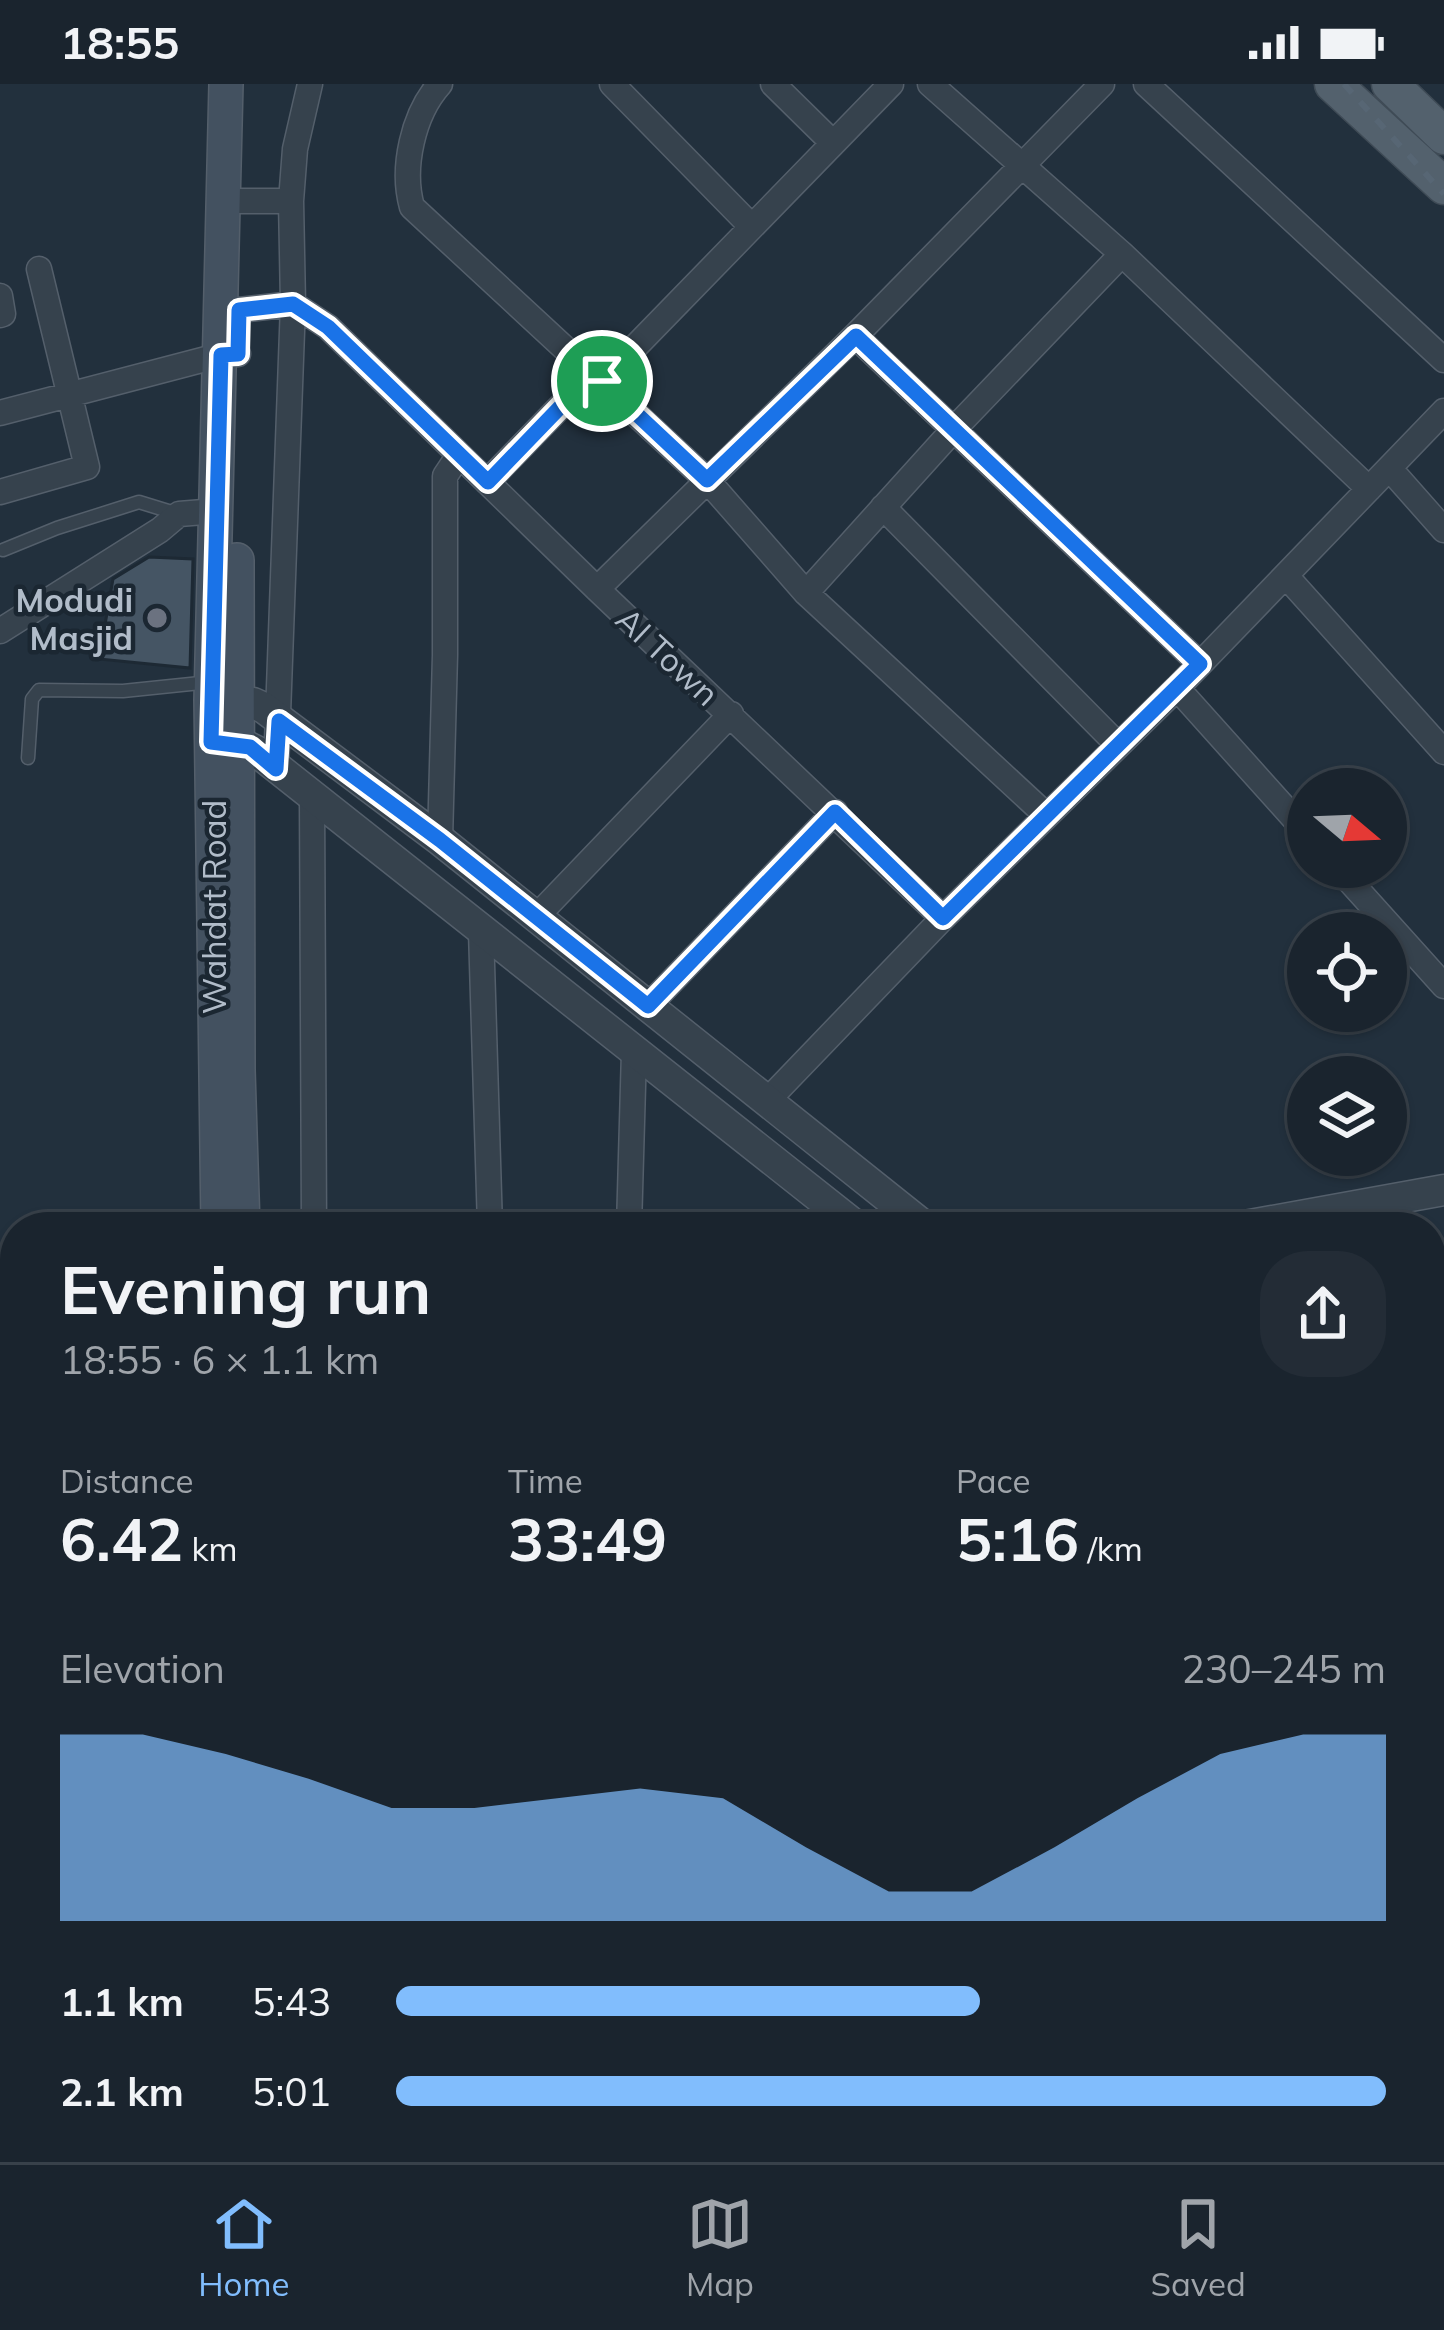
<!DOCTYPE html>
<meta charset="utf-8">
<style>
:root{--surface:#1a242e;--page:#232c36;--text:#f1f3f6;--muted:#9fa4aa;--line:#38414a;--accent:#81bdfd}
body{margin:0;font-family:Mulish,sans-serif;background:var(--page);color:var(--text);height:100vh;display:flex;flex-direction:column;font-size:45px;white-space:nowrap}
*{box-sizing:border-box;margin:0}
p{font-size:39px;color:var(--muted)}
.icon{flex:none;width:66px;height:66px;fill:none;stroke:currentColor;stroke-width:2;stroke-linecap:round;stroke-linejoin:round}
.map{position:relative;flex:1;overflow:hidden}
.sheet{position:absolute;left:0px;top:1128px;width:1446px;height:951px;display:flex;flex-direction:column;background:var(--surface);border-radius:48px 48px 0 0;box-shadow:0 3px 9px #0004,0 0 0 3px var(--line)}
.sheet>*{flex:none}
.needle{width:78px;rotate:109deg}
.controls{position:absolute;left:1287px;top:684px;display:grid;gap:24px}
.controls a{display:grid;place-items:center;width:120px;height:120px;border-radius:50%;background:var(--surface);box-shadow:0 3px 9px #0004,0 0 0 3px var(--line);font-size:60px}
.pin{position:absolute;display:grid;place-items:center;width:102px;height:102px;color:#fff;margin:-51px;border:6px solid #fff;border-radius:50%;box-shadow:0 3px 12px #0007}
.round{display:grid;place-items:center;flex:none;width:126px;height:126px;border-radius:48px;background:var(--page)}
.overview{display:flex;align-items:center;justify-content:space-between;height:204px;padding:0 60px}
h1{font-size:66px;font-weight:700;line-height:90px}
.figures{display:grid;grid-template-columns:repeat(3,1fr);gap:18px;height:204px;padding:12px 60px}
.figures div{display:grid;align-content:center}
.figures b{font-size:60px;font-weight:700}
.figures small{font-size:33px;font-weight:400}
.figures p{font-size:33px}
.chart{height:336px;padding:24px 60px}
.chart p{display:flex;justify-content:space-between}
.chart svg{width:100%;height:216px;margin-top:12px;fill:var(--accent);opacity:.7}
ul{padding:0 60px;list-style:none;font-size:39px}
li{display:grid;grid-template-columns:192px 144px 1fr;align-items:center;height:90px}
li i{height:30px;border-radius:15px;background:var(--accent)}
.status{display:flex;justify-content:space-between;align-items:center;height:84px;padding:0 60px;background:var(--surface);direction:ltr}
.status svg{height:33px;fill:currentColor}
.menu{display:flex;justify-content:space-around;align-items:center;height:168px;border-top:3px solid var(--line);background:var(--surface);font-size:33px;color:var(--muted)}
.menu a{display:grid;justify-items:center;gap:6px}
.menu .current{color:var(--accent)}
.map>svg:first-child{display:block}
.building{fill:#455564;stroke:#1d2934;stroke-width:3}
.lines{fill:none;stroke-linecap:round;stroke-linejoin:round}
.service-casing{stroke:#545f6b;stroke-width:15}
.minor-casing{stroke:#545f6b;stroke-width:27}
.tertiary-casing{stroke:#545f6b;stroke-width:33}
.secondary-casing{stroke:#545f6b;stroke-width:36}
.primary-casing{stroke:#3f4b56;stroke-width:39}
.service{stroke:#36424d;stroke-width:12}
.minor{stroke:#36424d;stroke-width:24}
.tertiary{stroke:#36424d;stroke-width:30}
.secondary{stroke:#435160;stroke-width:33}
.primary{stroke:#53616d;stroke-width:36}
.rail{stroke:#576674;stroke-width:6;stroke-dasharray:12 12;stroke-linecap:butt}
.route-casing{stroke:#fff;stroke-width:24}
.route{stroke:#1a73e8;stroke-width:15}
.worship-dot{fill:#6b7280;stroke:#1b2732;stroke-width:4.5}
.labels{text-anchor:middle;dominant-baseline:central;stroke-width:9;stroke-linejoin:round;paint-order:stroke}
.poi-label{font-size:33px;font-weight:bold;fill:#b1bcc9;stroke:#1b2732;text-anchor:end}
.street-label{font-size:33px;fill:#b1bcc9;stroke:#1b2732}
</style>
<div class="status"><b>18:55</b><svg viewBox="0 0 49 12"><path d="M0 12V9h3v3zM5 12V6h3v6zM10 12V3h3v9zM15 12V0h3v12zM26 1h20v11H26zM47 4h2v5h-2z"/></svg></div>
<div class="map">
<svg width="1444" height="2078" viewBox="0 0 1444 2078">
<rect width="100%" height="100%" fill="#22303d"/>
<path class="building" d="M149 473 193 475 190 584 99 575 113 495Z"/>
<g class="lines">
<g class="service-casing">
<path id="service" d="M3 466 57 444 139 418 178 430
M28 674 32 615 39 606 123 607 210 598"/>
</g>
<g class="minor-casing">
<path id="minor" d="M440 0C413 30 401 84 412 123L707 396 806 509 1046 731
M612 0 751 142
M773 0 832 58
M930 0 1122 170 1369 405
M1146 0 1444 276
M225 117H291
M0 212 3 230 0 231
M239 226 293 220 328 243 597 505 943 834
M855 252 1200 580
M602 297 891 0
M0 329 221 271 238 270
M1390 385 1444 446
M487 398 593 289
M0 408 87 383 39 185
M883 423 1118 661
M1286 492 1444 668
M597 505 855 252 1102 0
M806 509 955 344 1122 170
M0 547 160 446 179 430 216 427
M1177 604 1308 750
M276 685 293 220 291 117 295 65 310 0
M312 713 314 1143
M440 756 445 571V392L459 371
M1337 783 1444 902
M536 833 731 630
M481 847 490 1143
M648 922 835 728
M767 1017 943 834 1177 604 1444 327
M629 1143 634 967
M0 1329 15 1507
M1431 1367 1444 1377
M1431 1658 1444 1643
M0 1708 15 1711
M1431 1849 1444 1833
M63 2064 64 2078
M229 2064 230 2078
M366 2064 368 2078
M498 2064 499 2078
M649 2064 668 2078
M763 2078 769 2064
M1099 2078 1108 2064
M1248 2078 1260 2064
M1428 2078 1444 2058"/>
</g>
<g class="tertiary-casing">
<path id="tertiary" d="M217 616 253 619 264 624 440 756 925 1143
M214 658 246 662 256 667 857 1143
M1239 1143 1444 1106
M1431 1179 1444 1176
M1431 1545 1444 1555
M1431 1597 1444 1607
M0 1878 15 1880
M0 1952 15 1955
M1120 2064 1138 2078"/>
</g>
<g class="secondary-casing">
<path id="secondary" d="M237 476 238 986 243 1143
M218 1143 211 616 226 0
M295 2064 296 2078
M320 2064 321 2078"/>
</g>
<g class="primary-casing">
<path id="primary" d="M1333 0 1444 102
M1390 0 1444 52"/>
</g>
<use href="#service" class="service"/>
<use href="#minor" class="minor"/>
<use href="#tertiary" class="tertiary"/>
<use href="#secondary" class="secondary"/>
<use href="#primary" class="primary"/>
<path class="rail" d="M1344 0 1444 110"/>
</g>
<g class="lines">
<g class="route-casing">
<path id="route" d="M293 220 328 243 488 398 593 289 707 396 856 252 1200 580 943 834 835 728 648 922 440 756 279 637 276 685 250 663 211 658 221 271 238 270 239 226Z"/>
</g>
<use href="#route" class="route"/>
</g>
<circle class="worship-dot" cx="157" cy="534" r="12"/>
<g class="labels">
<g class="poi-label">
<text x="133" y="515">Modudi<tspan x="133" dy="38">Masjid</tspan></text>
</g>
<g class="street-label">
<text transform="translate(668 572) rotate(43)">AI Town</text>
<text transform="translate(213 823) rotate(-90)">Wahdat Road</text>
</g>
</g>
</svg>
<div class="controls">
<a><svg class="needle" viewBox="-14 -14 28 28"><path d="M0-13l5 13h-10z" fill="#e53935"/><path d="M0 13l5-13h-10z" fill="#9fa4aa"/></svg></a>
<a><svg class="icon" aria-label="locate" viewBox="0 0 24 24"><circle cx="12" cy="12" r="6"/><path d="M12 2v4M12 18v4M2 12h4M18 12h4"/></svg></a>
<a><svg class="icon" aria-label="layers" viewBox="0 0 24 24"><path d="M12 4l9 5-9 5-9-5zM3 14l9 5 9-5"/></svg></a>
</div>
<div class="pin" style="left:602px;top:297px;background:#1e9e55"><svg class="icon" aria-label="arrive" viewBox="0 0 24 24"><path d="M6 21V4h12l-3 4 3 4H6"/></svg></div>
<section class="sheet">
<div class="overview"><div><h1>Evening run</h1><p>18:55 · 6 × 1.1 km</p></div><a class="round"><svg class="icon" aria-label="share" viewBox="0 0 24 24"><path d="M12 15V3M7 8l5-5 5 5M5 13v7h14v-7"/></svg></a></div>
<div class="figures">
<div><p>Distance</p><b>6.42<small> km</small></b></div>
<div><p>Time</p><b>33:49</b></div>
<div><p>Pace</p><b>5:16<small> /km</small></b></div>
</div>
<div class="chart"><p><span>Elevation</span>230–245 m</p>
<svg viewBox="0 0 160 44" preserveAspectRatio="none"><path d="M0 44V6L10 6L20 10L30 15L40 21L50 21L60 19L70 17L80 19L90 29L100 38L110 38L120 29L130 19L140 10L150 6L160 6V44z"/></svg>
</div>
<ul>
<li><b>1.1 km</b>5:43<i style="width:59%"></i></li>
<li><b>2.1 km</b>5:01<i style="width:100%"></i></li>
</ul>
</section>
</div>
<nav class="menu">
<a class="current"><svg class="icon" aria-label="home" viewBox="0 0 24 24"><path d="M3 11l9-7 9 7M6 9v11h12V9"/></svg>Home</a>
<a><svg class="icon" aria-label="map" viewBox="0 0 24 24"><path d="M3 6l6-2 6 2 6-2v14l-6 2-6-2-6 2zM9 4v14M15 6v14"/></svg>Map</a>
<a><svg class="icon" aria-label="saved" viewBox="0 0 24 24"><path d="M7 4h10v16l-5-4-5 4z"/></svg>Saved</a>
</nav>
